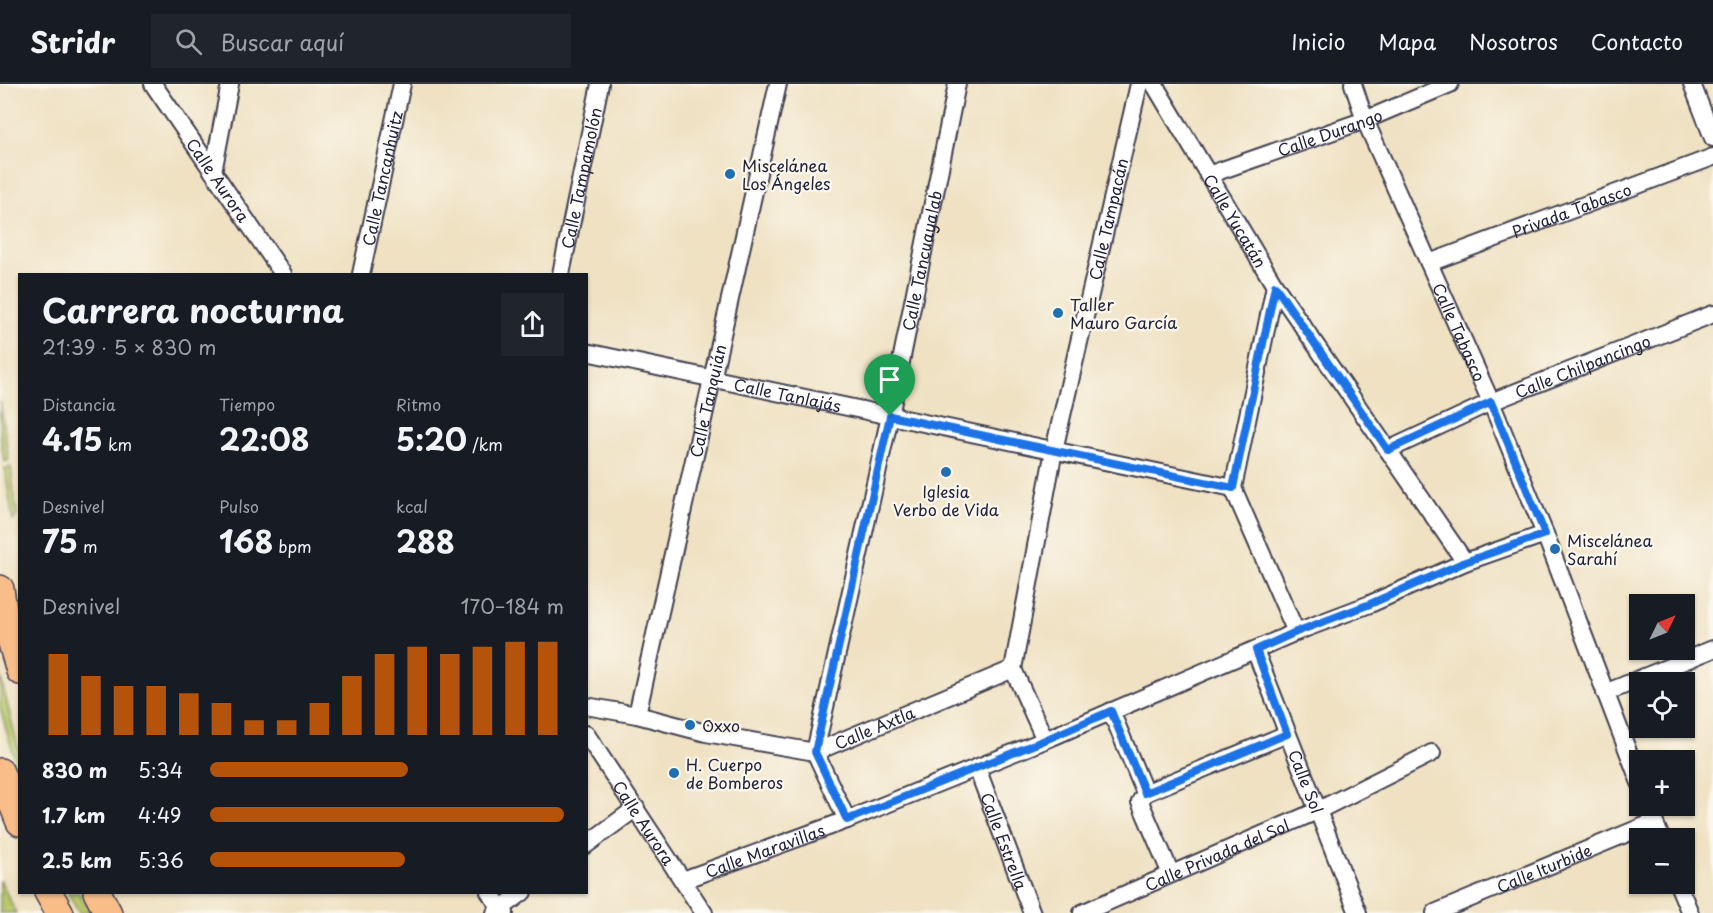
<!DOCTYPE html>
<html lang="es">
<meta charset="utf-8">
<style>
:root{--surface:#171b24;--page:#20242c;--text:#f1f3f6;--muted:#9ea1a6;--line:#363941;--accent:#b45309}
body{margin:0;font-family:"Playpen Sans",sans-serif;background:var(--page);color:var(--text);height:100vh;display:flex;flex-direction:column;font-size:22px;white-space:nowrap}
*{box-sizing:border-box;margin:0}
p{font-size:20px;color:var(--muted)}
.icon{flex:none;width:33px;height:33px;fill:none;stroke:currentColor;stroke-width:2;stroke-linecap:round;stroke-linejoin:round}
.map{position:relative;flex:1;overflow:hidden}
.drawer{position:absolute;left:18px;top:189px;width:570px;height:621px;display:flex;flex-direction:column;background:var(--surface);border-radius:0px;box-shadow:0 2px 4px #0004}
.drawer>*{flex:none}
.needle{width:39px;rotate:47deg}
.buttons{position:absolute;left:1629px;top:510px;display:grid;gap:12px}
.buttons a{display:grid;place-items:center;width:66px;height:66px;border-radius:0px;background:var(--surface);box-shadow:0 2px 4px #0004;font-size:30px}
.pin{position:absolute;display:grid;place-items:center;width:51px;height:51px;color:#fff;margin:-62px -26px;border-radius:50% 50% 50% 0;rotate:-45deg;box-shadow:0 0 6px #0007}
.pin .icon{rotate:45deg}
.round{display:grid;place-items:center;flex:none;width:63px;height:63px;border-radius:0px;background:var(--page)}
.headline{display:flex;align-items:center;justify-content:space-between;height:102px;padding:0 24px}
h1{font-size:33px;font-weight:700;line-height:45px}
.figures{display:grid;grid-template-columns:repeat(3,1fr);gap:9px;height:102px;padding:6px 24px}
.figures div{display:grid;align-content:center}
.figures b{font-size:30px;font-weight:700}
.figures small{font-size:16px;font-weight:400}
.figures p{font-size:16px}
.chart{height:168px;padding:12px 24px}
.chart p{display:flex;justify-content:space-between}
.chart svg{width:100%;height:108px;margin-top:6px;stroke:var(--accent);stroke-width:6}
ul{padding:0 24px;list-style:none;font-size:20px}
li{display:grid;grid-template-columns:96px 72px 1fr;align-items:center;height:45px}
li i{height:15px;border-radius:8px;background:var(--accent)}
header{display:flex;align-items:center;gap:36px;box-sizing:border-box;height:84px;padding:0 30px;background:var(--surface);border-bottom:2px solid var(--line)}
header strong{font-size:28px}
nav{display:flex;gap:33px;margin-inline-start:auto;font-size:21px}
.search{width:420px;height:54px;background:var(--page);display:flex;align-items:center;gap:15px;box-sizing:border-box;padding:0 21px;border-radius:0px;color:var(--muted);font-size:22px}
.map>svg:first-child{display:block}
.green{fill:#b9c86a;stroke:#6e7552;stroke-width:1.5}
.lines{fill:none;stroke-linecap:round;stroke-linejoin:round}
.minor-casing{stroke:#413f4f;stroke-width:20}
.primary-casing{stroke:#413f4f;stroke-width:30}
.minor{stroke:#fff;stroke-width:16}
.primary{stroke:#f8bd89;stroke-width:27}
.route-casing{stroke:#fff;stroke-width:12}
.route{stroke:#1a73e8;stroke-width:8}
.poi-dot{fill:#1f6fb2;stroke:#fbf7ec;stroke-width:2}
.labels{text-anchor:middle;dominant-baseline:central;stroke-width:4.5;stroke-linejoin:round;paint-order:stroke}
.street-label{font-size:16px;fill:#22223b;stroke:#fbf7ec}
.poi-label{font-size:16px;fill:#22223b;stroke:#fbf7ec;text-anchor:start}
</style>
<header>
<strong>Stridr</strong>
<div class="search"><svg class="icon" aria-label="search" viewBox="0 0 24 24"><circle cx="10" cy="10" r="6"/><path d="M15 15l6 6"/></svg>Buscar aquí</div>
<nav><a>Inicio</a><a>Mapa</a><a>Nosotros</a><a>Contacto</a></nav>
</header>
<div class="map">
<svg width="1713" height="829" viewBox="0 0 1713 829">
<rect width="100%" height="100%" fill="#fbf7ec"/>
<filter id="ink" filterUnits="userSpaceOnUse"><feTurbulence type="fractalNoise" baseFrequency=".0167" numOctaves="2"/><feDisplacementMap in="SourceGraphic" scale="12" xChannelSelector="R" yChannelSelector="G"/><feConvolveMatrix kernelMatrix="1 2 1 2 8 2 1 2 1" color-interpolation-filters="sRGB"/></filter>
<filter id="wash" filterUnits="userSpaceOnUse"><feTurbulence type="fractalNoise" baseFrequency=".008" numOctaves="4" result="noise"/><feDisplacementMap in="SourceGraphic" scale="24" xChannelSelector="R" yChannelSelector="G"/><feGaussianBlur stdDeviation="1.35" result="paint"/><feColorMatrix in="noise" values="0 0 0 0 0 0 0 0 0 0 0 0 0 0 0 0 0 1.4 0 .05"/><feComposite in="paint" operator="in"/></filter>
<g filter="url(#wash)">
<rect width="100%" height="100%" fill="#efe1c2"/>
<path class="green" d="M0 317 9 376 4 378 0 351Z
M11 383 17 431 13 437 5 384Z
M0 591 19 667V689L0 624Z
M0 796 16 829H0Z
M68 809H79L90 829H79Z"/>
</g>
<g filter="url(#ink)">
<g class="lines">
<g class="minor-casing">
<g id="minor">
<path id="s1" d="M153 0 283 190"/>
<path id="s2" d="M1154 0 1275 202 1465 478"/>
<path id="s3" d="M1353 0 1365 36 1491 318 1545 450 1640 699"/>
<path d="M1692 0 1713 54"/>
<path d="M213 88 230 0"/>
<path id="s4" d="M1208 91 1365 36 1450 0"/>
<path id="s5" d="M1429 179 1713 73"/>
<path id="s6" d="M361 190 402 0"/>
<path id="s7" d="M561 190 600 0"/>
<path d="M1275 202 1233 404 1296 548"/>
<path id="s8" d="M586 268 1233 404"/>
<path id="s9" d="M1388 366 1491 318 1713 230"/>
<path id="s10" d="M1255 566 1358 829"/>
<path id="s11" d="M1013 585 1054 366 1139 0"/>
<path d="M1013 585 1045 656"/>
<path d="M1605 609 1713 565"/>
<path id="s12" d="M586 622 637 631 706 649 815 668 1013 585"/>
<path d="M1111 627 1145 709 1140 718 1171 790"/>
<path id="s13" d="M637 631 778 0"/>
<path id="s14" d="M586 650 704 829"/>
<path id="s15" d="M977 684 1032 829"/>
<path d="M1145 709 1287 650"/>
<path d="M1648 722 1661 754"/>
<path id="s16" d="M847 736 815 668 890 332 957 0"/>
<path d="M586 761 636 724"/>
<path id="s17" d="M683 796 847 736 1045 656 1296 548 1370 520 1465 478 1545 450"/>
<path d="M1678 800 1690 829"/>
<path d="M489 808 505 829"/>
<path d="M495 829 523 808"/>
<path id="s18" d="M1082 829 1317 727 1432 669"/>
<path id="s19" d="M1435 829 1654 738"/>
</g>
</g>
<g class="primary-casing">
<path id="primary" d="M0 505 4 531 20 587
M0 688 20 738
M48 808 60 829
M97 808 108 829"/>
</g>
<use href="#minor" class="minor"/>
<use href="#primary" class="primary"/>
</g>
</g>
<g class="lines" filter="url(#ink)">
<g class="route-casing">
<path id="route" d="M1275 202 1388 366 1491 318 1545 450 1465 478 1370 520 1296 548 1256 566 1287 650 1145 709 1111 627 1045 656 847 736 815 668 890 332 1233 404Z"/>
</g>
<use href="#route" class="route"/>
</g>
<g class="poi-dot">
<circle cx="730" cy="90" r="6"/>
<circle cx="1058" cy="229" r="6"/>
<circle cx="946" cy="388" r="6"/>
<circle cx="1555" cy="465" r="6"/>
<circle cx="690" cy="641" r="6"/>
<circle cx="674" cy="689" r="6"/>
</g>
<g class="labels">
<g class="street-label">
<text stroke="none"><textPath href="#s4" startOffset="129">Calle Durango</textPath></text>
<text stroke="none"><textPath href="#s1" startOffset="116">Calle Aurora</textPath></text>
<text stroke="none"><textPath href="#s6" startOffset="98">Calle Tancanhuitz</textPath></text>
<text stroke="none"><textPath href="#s7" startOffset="98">Calle Tampamolón</textPath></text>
<text stroke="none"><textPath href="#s5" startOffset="152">Privada Tabasco</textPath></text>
<text stroke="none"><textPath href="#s11" startOffset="460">Calle Tampacán</textPath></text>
<text stroke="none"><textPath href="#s2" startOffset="159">Calle Yucatán</textPath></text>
<text stroke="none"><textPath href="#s16" startOffset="578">Calle Tancuayalab</textPath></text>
<text stroke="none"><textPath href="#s3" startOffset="270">Calle Tabasco</textPath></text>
<text stroke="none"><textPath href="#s9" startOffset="212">Calle Chilpancingo</textPath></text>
<text stroke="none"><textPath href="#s8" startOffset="206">Calle Tanlajás</textPath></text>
<text stroke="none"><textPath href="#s13" startOffset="322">Calle Tanquián</textPath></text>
<text stroke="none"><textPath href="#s12" startOffset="298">Calle Axtla</textPath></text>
<text stroke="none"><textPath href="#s10" startOffset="141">Calle Sol</textPath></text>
<text stroke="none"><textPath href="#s14" startOffset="106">Calle Aurora</textPath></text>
<text stroke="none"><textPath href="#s15" startOffset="78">Calle Estrella</textPath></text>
<text stroke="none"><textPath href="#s17" startOffset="87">Calle Maravillas</textPath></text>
<text stroke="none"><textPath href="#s18" startOffset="147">Calle Privada del Sol</textPath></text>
<text stroke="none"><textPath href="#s19" startOffset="118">Calle Iturbide</textPath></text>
</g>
<g class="poi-label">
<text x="742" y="81">Miscelánea<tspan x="742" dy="18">Los Ángeles</tspan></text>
<text x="1070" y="220">Taller<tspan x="1070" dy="18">Mauro García</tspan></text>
<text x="946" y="407" text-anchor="middle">Iglesia<tspan x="946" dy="18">Verbo de Vida</tspan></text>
<text x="1567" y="456">Miscelánea<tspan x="1567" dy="18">Sarahí</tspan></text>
<text x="702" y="641">Oxxo</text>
<text x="686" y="680">H. Cuerpo<tspan x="686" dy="18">de Bomberos</tspan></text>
</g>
</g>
</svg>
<div class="buttons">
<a><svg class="needle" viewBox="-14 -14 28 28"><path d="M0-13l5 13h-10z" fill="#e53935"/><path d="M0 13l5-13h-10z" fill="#9ea1a6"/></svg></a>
<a><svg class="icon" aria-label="locate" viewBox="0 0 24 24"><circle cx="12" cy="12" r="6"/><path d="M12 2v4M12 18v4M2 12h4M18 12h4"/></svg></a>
<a>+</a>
<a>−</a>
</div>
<div class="pin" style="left:890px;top:332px;background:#1e9e55"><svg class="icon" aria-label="arrive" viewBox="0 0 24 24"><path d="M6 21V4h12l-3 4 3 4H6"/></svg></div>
<section class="drawer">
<div class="headline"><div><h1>Carrera nocturna</h1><p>21:39 · 5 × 830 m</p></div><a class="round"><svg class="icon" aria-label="share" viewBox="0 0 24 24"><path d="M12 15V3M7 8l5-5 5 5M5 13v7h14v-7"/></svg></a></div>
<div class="figures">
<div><p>Distancia</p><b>4.15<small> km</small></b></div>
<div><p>Tiempo</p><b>22:08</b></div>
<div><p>Ritmo</p><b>5:20<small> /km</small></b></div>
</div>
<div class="figures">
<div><p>Desnivel</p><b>75<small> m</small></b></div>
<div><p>Pulso</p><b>168<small> bpm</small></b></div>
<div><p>kcal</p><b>288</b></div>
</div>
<div class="chart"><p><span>Desnivel</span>170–184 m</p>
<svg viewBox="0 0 160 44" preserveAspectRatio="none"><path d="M5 44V11M15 44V20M25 44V24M35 44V24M45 44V27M55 44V31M65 44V38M75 44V38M85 44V31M95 44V20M105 44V11M115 44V8M125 44V11M135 44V8M145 44V6M155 44V6"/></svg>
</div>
<ul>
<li><b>830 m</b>5:34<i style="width:56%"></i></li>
<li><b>1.7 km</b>4:49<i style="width:100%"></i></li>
<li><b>2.5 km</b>5:36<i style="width:55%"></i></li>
</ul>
</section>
</div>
